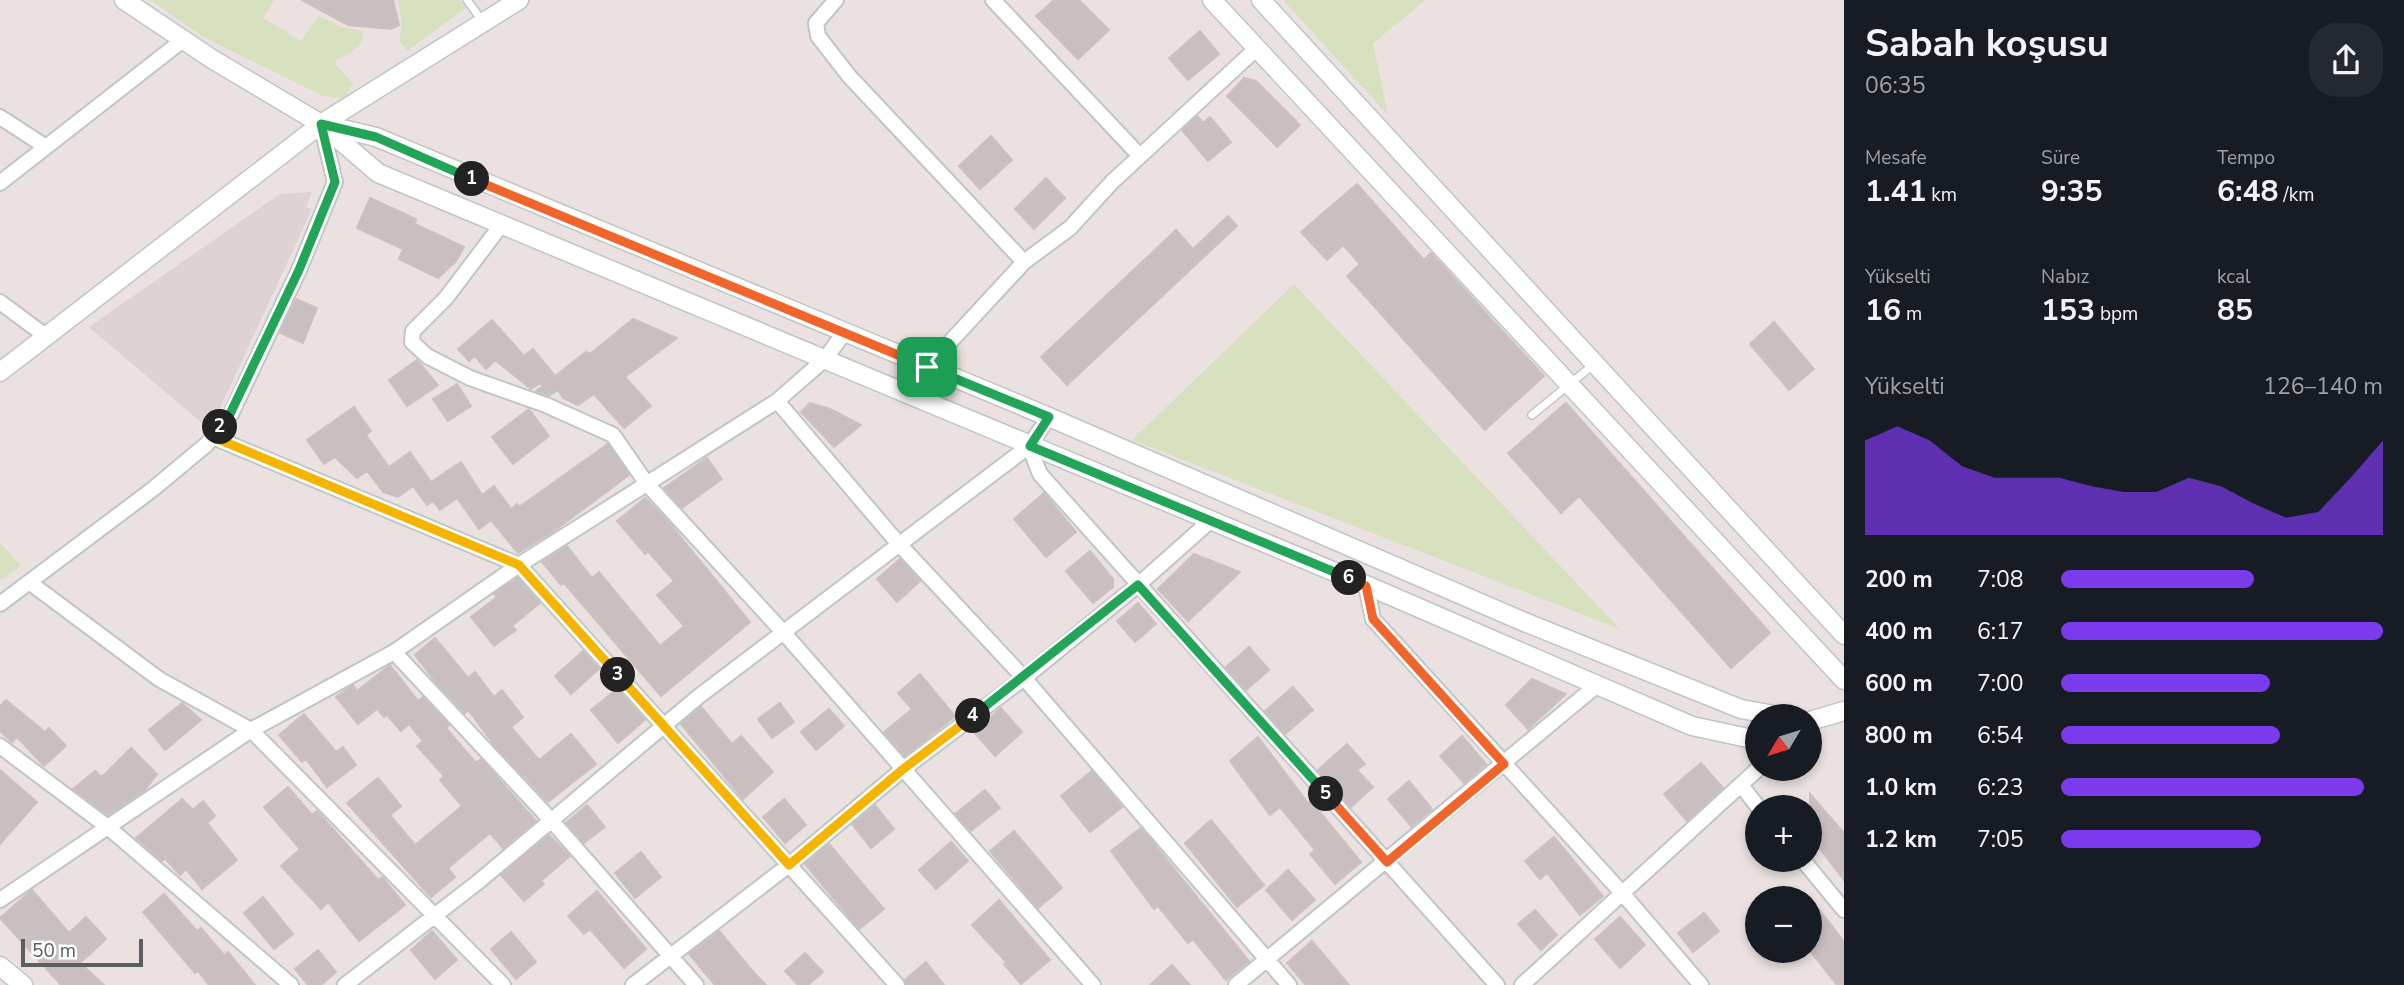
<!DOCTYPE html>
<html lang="tr">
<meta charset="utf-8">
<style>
:root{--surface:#171b24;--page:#242831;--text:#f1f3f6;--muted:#9ea1a6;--accent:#7c3aed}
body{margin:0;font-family:"Nunito Sans",sans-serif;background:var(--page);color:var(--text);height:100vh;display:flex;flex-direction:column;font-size:26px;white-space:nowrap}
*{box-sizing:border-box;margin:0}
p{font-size:23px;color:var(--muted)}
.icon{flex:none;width:38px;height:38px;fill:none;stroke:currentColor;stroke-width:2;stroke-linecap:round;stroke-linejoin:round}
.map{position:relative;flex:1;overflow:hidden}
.details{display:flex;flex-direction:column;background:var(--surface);width:560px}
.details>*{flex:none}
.needle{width:46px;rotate:232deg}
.controls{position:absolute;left:1745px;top:704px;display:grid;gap:14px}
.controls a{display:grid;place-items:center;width:77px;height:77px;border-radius:50%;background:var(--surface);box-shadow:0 4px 10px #0003;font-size:35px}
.scale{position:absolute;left:21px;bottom:18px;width:122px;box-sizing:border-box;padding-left:7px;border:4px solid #59605f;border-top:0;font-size:19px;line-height:24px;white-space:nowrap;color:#59605f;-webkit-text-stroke:5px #fff;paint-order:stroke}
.pin{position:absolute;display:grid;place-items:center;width:60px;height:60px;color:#fff;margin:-30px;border-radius:14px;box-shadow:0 4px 10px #0006}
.km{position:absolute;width:35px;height:35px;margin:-18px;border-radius:50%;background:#222;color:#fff;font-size:19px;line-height:35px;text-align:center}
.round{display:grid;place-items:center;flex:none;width:74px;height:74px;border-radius:28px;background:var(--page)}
.summary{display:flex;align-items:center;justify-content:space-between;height:119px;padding:0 21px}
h1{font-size:38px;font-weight:700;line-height:52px}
.figures{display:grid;grid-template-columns:repeat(3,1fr);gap:10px;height:119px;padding:7px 21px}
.figures div{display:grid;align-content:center}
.figures b{font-size:30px;font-weight:700}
.figures small{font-size:19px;font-weight:400}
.figures p{font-size:19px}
.chart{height:196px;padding:14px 21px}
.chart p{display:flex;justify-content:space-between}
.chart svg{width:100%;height:126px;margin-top:7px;fill:var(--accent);opacity:.7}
ul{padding:0 21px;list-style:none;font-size:23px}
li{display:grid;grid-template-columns:112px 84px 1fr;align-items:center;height:52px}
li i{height:18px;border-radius:9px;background:var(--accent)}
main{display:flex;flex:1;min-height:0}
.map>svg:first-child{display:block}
.education{fill:#ded2d2}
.green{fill:#d8e1bf}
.building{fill:#c9bfc0;stroke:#cfc0c0;stroke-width:2}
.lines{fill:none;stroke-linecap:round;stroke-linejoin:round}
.service-casing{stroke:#bfc6c5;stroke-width:10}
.minor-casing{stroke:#bfc6c5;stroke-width:18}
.tertiary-casing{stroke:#bfc6c5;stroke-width:21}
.service{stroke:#fff;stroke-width:7}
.minor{stroke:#fff;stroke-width:14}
.tertiary{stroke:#fff;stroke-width:18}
.split-1-casing{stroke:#fff;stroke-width:14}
.split-2-casing{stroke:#fff;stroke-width:14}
.split-3-casing{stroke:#fff;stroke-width:14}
.split-4-casing{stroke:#fff;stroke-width:14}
.split-5-casing{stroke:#fff;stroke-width:14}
.split-6-casing{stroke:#fff;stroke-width:14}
.split-7-casing{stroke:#fff;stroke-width:14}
.split-1{stroke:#f0652b;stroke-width:9}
.split-2{stroke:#22a559;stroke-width:9}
.split-3{stroke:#f5b400;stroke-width:9}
.split-4{stroke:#f5b400;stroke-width:9}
.split-5{stroke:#22a559;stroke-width:9}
.split-6{stroke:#f0652b;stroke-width:9}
.split-7{stroke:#22a559;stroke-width:9}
</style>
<main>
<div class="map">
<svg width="1844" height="985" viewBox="0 0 1844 985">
<rect width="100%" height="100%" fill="#ebe1e1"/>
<path class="education" d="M312 192 306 207 312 209 210 430 89 327 280 194Z"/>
<path class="green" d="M150 0H275L263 18 301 41 319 16 341 27 362 31 363 41 350 53 336 60V65L353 84 344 98 323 96 207 39Z
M398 0H460L466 8 407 51 399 40 402 25Z
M1283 0H1426L1373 43 1388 115Z
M1294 284 1620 629 1132 440Z
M0 542 21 566 0 580Z"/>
<path class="building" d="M302 0H393L399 25 391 29 348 25Z
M1054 0H1079L1109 30 1078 59 1036 16Z
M1200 31 1219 54 1188 80 1169 58Z
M1244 78 1256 81 1300 125 1277 147 1227 96Z
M1197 116 1203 123 1210 117 1231 142 1208 161 1182 130Z
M991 136 1012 160 980 189 959 166Z
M1046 178 1065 198 1034 229 1015 209Z
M1357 184 1424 260 1431 253 1544 376 1485 430 1347 276 1360 264 1343 245 1327 260 1301 232Z
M370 198 416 219 415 224 464 247 456 261 438 278 399 259 403 249 357 228Z
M1228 216 1237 226 1067 385 1041 357 1176 230 1193 249Z
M296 299 317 308 303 343 280 333Z
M633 319 677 338 625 377 651 406 624 428 594 394 578 405 563 398 558 390 549 396 536 391 543 386 540 383 531 389 495 360 486 369 475 356 469 361 458 349 492 320 524 356 533 349 555 376 586 352 590 354Z
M1774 322 1814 369 1789 390 1750 344Z
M417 360 438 385 407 406 389 380Z
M457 384 471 406 448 421 433 399Z
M810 403 830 409 861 425 834 447 801 412Z
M1566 403 1770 633 1731 668 1579 496 1561 513 1508 453Z
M354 407 371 431 366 435 389 467 410 452 431 482 461 462 482 495 494 486 511 509 517 504 519 507 608 444 629 475 554 531 518 553 491 520 479 529 457 498 440 510 433 501 427 505 413 486 398 497 383 492 367 471 357 478 335 457 324 464 307 440Z
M529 409 549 436 513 464 492 437Z
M707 458 722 479 682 508 664 488Z
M1044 493 1076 532 1046 557 1014 519Z
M645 498 666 519 750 622 661 696 564 583 561 585 542 562 567 546 592 578 599 572 660 646 684 626 657 595 674 581 648 551 645 554 617 521Z
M1090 551 1113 579V587L1093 603 1066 571Z
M1194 554 1240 572 1188 621 1158 589Z
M900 559 920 581 897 602 877 579Z
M518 578 540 603 512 626 516 630 494 646 471 617 497 597 494 594Z
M1138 603 1156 624 1135 642 1117 621Z
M435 638 468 678 475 672 494 697 502 690 523 717 511 727 539 760 571 734 596 764 548 802 495 746 468 710 465 713 438 685 415 655Z
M1249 647 1269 670 1246 690 1226 667Z
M583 651 599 669 571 694 555 676Z
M390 665 418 701 423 697 449 725 446 728 476 763 481 759 536 821 503 848 490 833 448 868 455 877 431 897 347 803 378 778 401 806 390 815 415 845 462 806 440 780 444 776 417 746 423 741 409 724 401 731 387 715 384 717 377 709 358 724 336 697 353 685 357 691Z
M920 674 955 716 905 756 884 732 912 709 898 693Z
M1532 679 1566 694 1528 729 1506 705Z
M1293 687 1313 710 1285 734 1265 711Z
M617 689 645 720 618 743 591 710Z
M6 700 45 732 49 728 66 746 44 766 17 737 12 742 0 731V706Z
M182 703 201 720 165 750 149 730Z
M780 703 794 722 772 738 758 719Z
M701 707 732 744 741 736 773 772 743 799 681 724Z
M1001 708 1022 732 995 756 974 732Z
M829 709 844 726 816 750 801 732Z
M304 714 336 752 343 747 356 765 327 787 306 759 302 762 279 735Z
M1462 736 1486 764 1464 783 1440 756Z
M1258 737 1308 803 1311 801 1361 862 1335 884 1310 854 1315 850 1280 807 1270 815 1230 761Z
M1347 744 1365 764 1357 770 1373 787 1351 807 1318 770Z
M131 748 157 774 145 790 108 815 73 789 95 771 102 777Z
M1701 763 1723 788 1687 821 1664 794Z
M0 770 37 802 0 844Z
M1092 771 1122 807 1090 832 1061 796Z
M1409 781 1432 809 1411 826 1388 799Z
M288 787 312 815 317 811 378 880 382 877 405 905 359 941 328 902 321 909 281 866 300 849 264 807Z
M985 790 1000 808 971 831 955 814Z
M1810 794 1844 833V880L1810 836Z
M182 799 193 810 203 801 215 816 207 823 237 860 202 889 186 869 180 875 165 858 162 861 136 838Z
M784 799 806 825 785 843 763 817Z
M587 805 605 827 584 843 566 823Z
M875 805 894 829 871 848 852 824Z
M1211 820 1264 885 1237 907 1185 843Z
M1141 828 1249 961 1226 980 1193 939 1188 943 1158 906 1154 909 1111 851Z
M1014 831 1062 888 1038 908 990 851Z
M549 835 570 856 541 881 544 884 524 901 501 875Z
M1554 837 1603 896 1580 915 1547 873 1540 879 1525 861Z
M951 842 968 861 936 889 919 870Z
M829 844 884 909 859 929 805 864Z
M641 852 661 877 635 898 615 873Z
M1288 870 1315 900 1292 920 1266 890Z
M32 890 69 933 86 917 106 939 80 963 104 985H61L0 918Z
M597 891 646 949 624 968 590 929 584 934 568 916Z
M164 894 197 931 201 928 224 955 228 952 255 985H209L198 971 195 973 143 912Z
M263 897 293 934 274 949 244 913Z
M999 900 1050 960 1021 984 1004 964 1006 962 972 925Z
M1818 908 1844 942V985H1837L1810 951V915Z
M1535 910 1557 935 1541 950 1518 924Z
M1704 913 1719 931 1693 952 1678 933Z
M1620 917 1645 945 1620 968 1595 939Z
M432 931 457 960 435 979 411 950Z
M719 931 750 968 766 985H715L689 954Z
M511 932 536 962 516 979 491 949Z
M1312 941 1349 985H1306L1287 963Z
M318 950 336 972 321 985H308L295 969Z
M805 953 823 972 808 985H798L785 971Z
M926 962 944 985H906L905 980Z
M1172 965 1190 985H1150Z"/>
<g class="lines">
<g class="service-casing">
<path id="service" d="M467 0 483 22
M1532 415 1593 365"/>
</g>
<g class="minor-casing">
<path id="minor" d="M836 0 816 23 818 36 849 76 1024 262
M993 0 1140 156
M0 117 46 147
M0 183 183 40
M502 224 446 298 413 331 412 342 427 356 470 378 546 405 613 435 647 484 784 633 1093 985
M0 302 47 337
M927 367 1024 262 1070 228 1112 182 1257 48
M777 401 898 543 1024 678 1289 985
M1049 417 1029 446 1040 474 1497 985
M213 437 519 565 897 985
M29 582 159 679 251 730 503 985
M1366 585 1373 619 1623 894 1701 985
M0 604 153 489 207 444 231 414 299 270 335 182 321 124
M394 652 551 820 696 985
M0 746 109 828 291 985
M1741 785 1758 807
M1802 859 1844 910
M0 900 251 730 394 652 519 565 777 401 825 359 844 333
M345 985 478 882 698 697 1029 446
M633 985 789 865 902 770 1024 678 1138 585 1209 522
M1236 985 1596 686
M1522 985 1759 768"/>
</g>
<g class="tertiary-casing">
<path id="tertiary" d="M124 0 212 59 321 124 378 173 1366 585 1692 726 1757 740
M1212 0 1844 680
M1261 0 1844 635
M325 125 376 137 1049 417 1522 621 1741 709 1779 716
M0 372 321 124 519 0
M1810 721 1844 711
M0 966 23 985"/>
</g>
<use href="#service" class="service"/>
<use href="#minor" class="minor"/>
<use href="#tertiary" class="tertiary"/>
</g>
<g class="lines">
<g class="split-1-casing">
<path id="split-1" d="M472 179 927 367"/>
</g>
<g class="split-2-casing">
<path id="split-2" d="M220 427 230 414 299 270 335 182 321 124 376 137 472 179"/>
</g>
<g class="split-3-casing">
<path id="split-3" d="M220 427 213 437 519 565 618 675"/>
</g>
<g class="split-4-casing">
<path id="split-4" d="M618 675 789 865 902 770 973 716"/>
</g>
<g class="split-5-casing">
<path id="split-5" d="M973 716 1138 585 1326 794"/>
</g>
<g class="split-6-casing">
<path id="split-6" d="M1326 794 1387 862 1504 764 1373 619 1366 586 1349 578"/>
</g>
<g class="split-7-casing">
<path id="split-7" d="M927 367 1049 417 1030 446 1349 578"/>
</g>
<use href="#split-1" class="split-1"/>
<use href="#split-2" class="split-2"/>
<use href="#split-3" class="split-3"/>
<use href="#split-4" class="split-4"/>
<use href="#split-5" class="split-5"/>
<use href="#split-6" class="split-6"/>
<use href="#split-7" class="split-7"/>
</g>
</svg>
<div class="controls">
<a><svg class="needle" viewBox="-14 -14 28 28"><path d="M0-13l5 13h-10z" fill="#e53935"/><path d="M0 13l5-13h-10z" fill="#9ea1a6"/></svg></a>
<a>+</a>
<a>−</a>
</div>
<div class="scale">50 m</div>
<div class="pin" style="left:927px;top:367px;background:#1e9e55"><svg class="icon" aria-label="arrive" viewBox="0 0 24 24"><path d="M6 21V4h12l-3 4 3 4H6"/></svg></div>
<b class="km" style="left:472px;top:179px">1</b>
<b class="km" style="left:220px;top:427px">2</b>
<b class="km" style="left:618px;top:675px">3</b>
<b class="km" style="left:973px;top:716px">4</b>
<b class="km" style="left:1326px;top:794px">5</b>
<b class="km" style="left:1349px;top:578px">6</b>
</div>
<section class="details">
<div class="summary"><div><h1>Sabah koşusu</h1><p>06:35</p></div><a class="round"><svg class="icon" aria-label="share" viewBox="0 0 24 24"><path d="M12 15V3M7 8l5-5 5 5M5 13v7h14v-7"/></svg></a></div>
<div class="figures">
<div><p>Mesafe</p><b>1.41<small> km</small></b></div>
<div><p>Süre</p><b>9:35</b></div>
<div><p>Tempo</p><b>6:48<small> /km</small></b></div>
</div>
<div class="figures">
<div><p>Yükselti</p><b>16<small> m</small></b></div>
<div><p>Nabız</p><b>153<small> bpm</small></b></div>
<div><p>kcal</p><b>85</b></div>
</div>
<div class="chart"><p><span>Yükselti</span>126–140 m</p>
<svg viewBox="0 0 160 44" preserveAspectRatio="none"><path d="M0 44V11L10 6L20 11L30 20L40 24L50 24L60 24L70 27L80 29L90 29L100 24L110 27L120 33L130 38L140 36L150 24L160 11V44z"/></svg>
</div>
<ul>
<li><b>200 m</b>7:08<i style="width:60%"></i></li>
<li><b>400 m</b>6:17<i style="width:100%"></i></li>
<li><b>600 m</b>7:00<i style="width:65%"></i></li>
<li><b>800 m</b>6:54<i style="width:68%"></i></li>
<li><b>1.0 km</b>6:23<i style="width:94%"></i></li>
<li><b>1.2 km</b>7:05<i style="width:62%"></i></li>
</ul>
</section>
</main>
